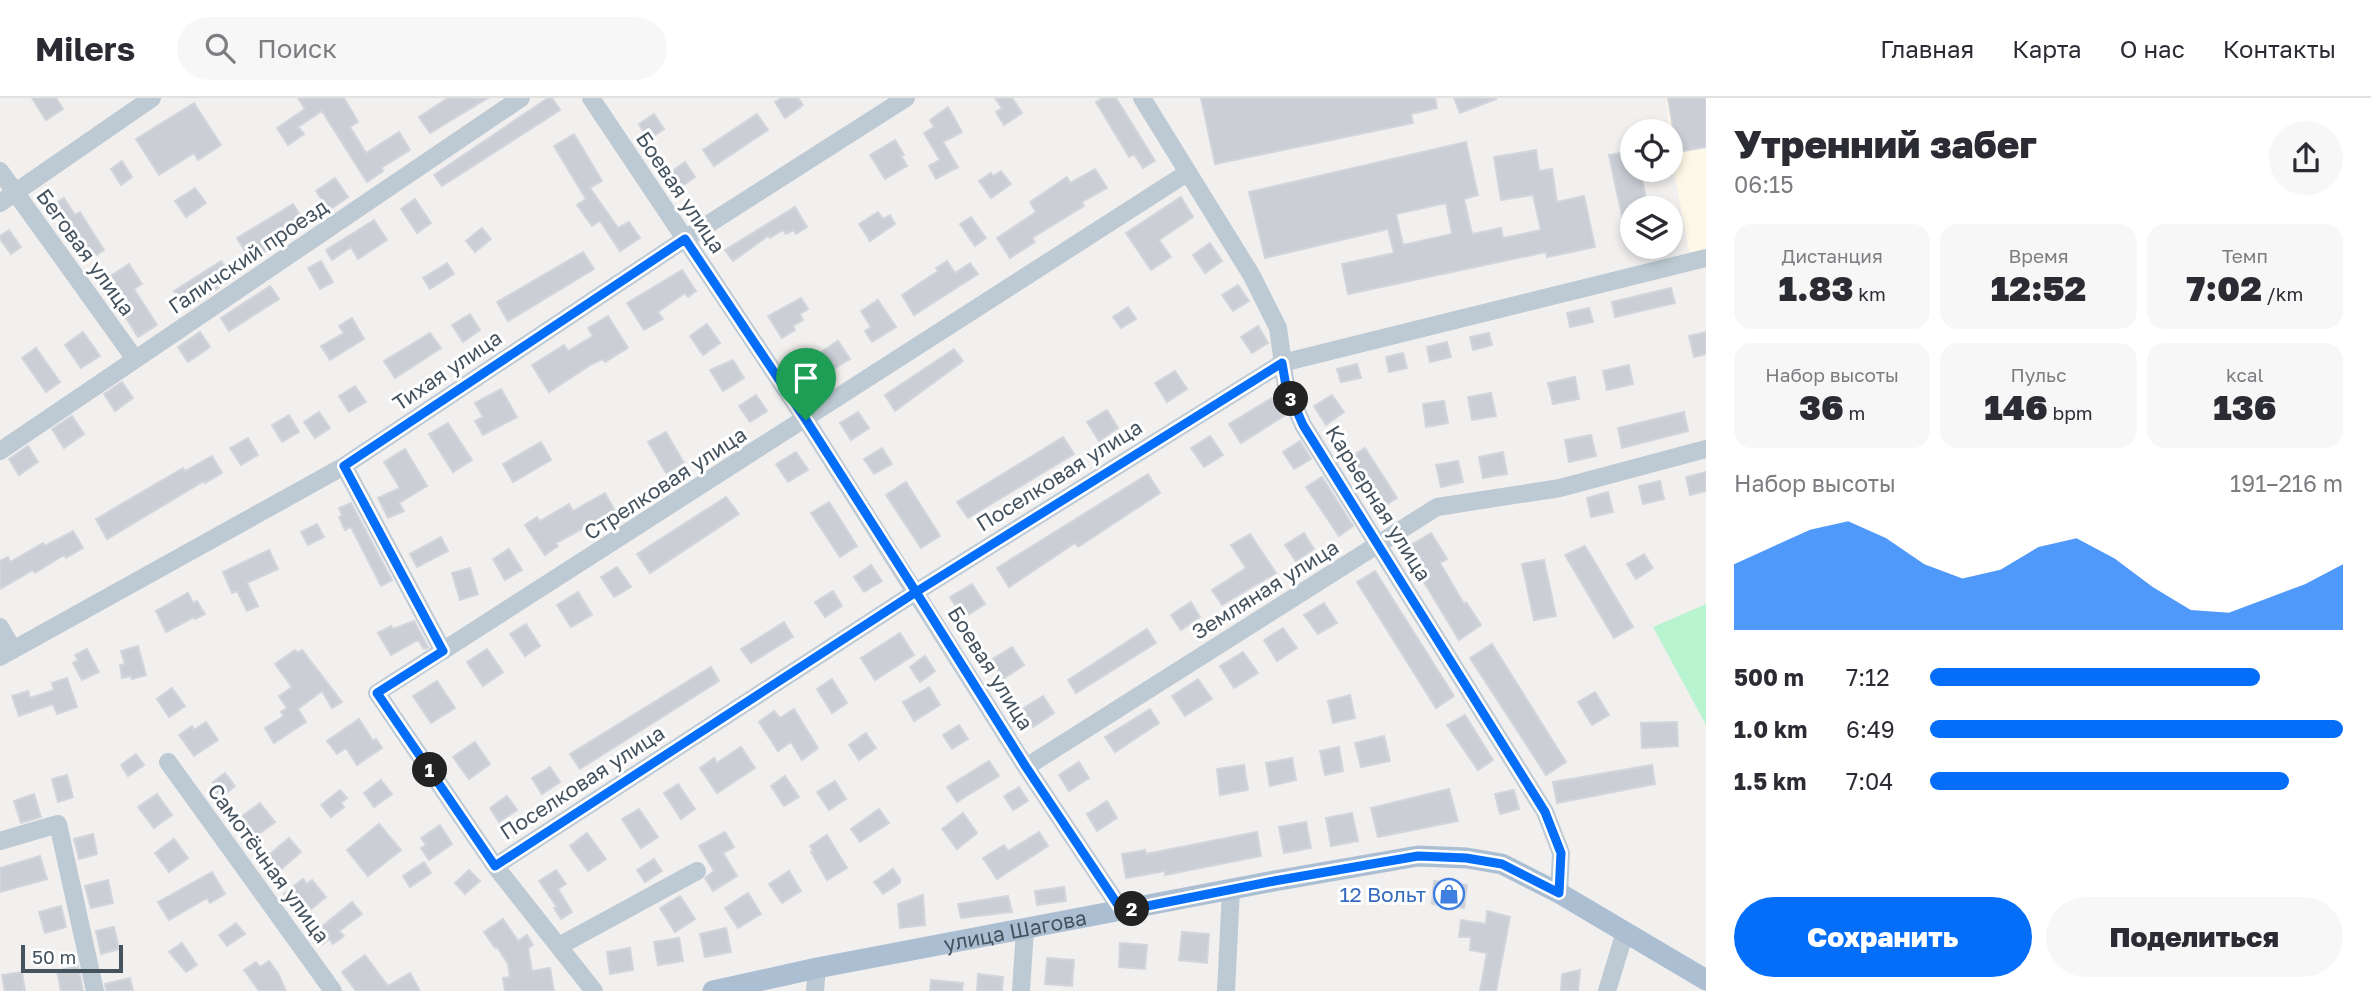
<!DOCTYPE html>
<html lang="ru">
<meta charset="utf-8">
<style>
:root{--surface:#fff;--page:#f7f7f7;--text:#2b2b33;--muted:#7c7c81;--line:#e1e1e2;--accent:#046ef8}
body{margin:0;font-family:"Golos Text",sans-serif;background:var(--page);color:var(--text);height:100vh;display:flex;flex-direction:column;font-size:26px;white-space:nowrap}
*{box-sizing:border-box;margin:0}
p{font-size:23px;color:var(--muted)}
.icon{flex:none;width:38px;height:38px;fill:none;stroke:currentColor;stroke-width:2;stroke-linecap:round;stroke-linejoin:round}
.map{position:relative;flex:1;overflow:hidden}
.panel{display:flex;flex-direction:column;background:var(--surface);width:665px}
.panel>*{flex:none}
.fabs{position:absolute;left:1620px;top:21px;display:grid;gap:14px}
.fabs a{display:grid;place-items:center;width:63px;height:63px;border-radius:50%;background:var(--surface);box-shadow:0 4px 10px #0003;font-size:35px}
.scale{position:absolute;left:21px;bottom:18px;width:102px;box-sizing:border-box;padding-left:7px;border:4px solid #45535f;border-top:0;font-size:19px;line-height:24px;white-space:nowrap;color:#45535f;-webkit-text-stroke:5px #fff;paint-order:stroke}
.pin{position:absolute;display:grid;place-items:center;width:60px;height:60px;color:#fff;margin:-72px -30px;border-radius:50% 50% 50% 0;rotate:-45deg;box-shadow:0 0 7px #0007}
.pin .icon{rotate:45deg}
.km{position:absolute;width:35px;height:35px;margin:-18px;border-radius:50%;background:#222;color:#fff;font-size:19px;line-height:35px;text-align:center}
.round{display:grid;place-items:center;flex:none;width:74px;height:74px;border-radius:37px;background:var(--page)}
.head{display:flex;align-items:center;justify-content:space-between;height:119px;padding:0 28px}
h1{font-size:38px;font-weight:800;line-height:52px}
.stats{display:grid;grid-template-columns:repeat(3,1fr);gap:10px;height:119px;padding:7px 28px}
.stats div{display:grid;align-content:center;border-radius:18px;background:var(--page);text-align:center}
.stats b{font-size:35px;font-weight:800}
.stats small{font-size:19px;font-weight:400}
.stats p{font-size:19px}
.chart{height:196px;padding:14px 28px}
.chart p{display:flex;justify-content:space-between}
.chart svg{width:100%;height:126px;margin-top:7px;fill:var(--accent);opacity:.7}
.button{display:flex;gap:14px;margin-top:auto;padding:14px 28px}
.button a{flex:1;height:80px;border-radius:42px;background:var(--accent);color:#fff;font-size:28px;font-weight:800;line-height:80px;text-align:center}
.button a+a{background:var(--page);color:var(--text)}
ul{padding:0 28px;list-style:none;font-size:23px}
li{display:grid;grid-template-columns:112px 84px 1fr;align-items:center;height:52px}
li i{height:18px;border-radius:9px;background:var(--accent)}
header{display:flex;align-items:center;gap:42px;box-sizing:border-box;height:98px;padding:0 35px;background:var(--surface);border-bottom:2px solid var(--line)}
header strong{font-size:33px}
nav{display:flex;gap:38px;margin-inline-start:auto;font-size:24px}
.search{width:490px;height:63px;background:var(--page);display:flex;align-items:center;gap:18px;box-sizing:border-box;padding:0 24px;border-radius:38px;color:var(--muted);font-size:26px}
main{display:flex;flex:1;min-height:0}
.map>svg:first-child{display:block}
.commercial{fill:#fef8e8}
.green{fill:#b9f4d0}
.building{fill:#cbced5;stroke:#d3d5dc;stroke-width:2;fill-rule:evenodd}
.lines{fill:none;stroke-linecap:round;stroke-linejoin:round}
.minor{stroke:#becad3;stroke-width:18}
.major{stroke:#acbfd2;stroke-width:21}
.route-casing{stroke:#fff;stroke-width:14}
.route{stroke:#046ef8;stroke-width:9}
.labels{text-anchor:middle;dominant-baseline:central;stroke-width:6;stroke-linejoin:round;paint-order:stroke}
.street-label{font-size:21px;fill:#45535f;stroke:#fff}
.shop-label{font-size:21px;fill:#366cbe;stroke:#fff;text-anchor:end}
</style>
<header>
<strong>Milers</strong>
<div class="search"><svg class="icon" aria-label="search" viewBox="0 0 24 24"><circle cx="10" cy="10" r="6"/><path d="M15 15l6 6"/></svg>Поиск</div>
<nav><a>Главная</a><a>Карта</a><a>О нас</a><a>Контакты</a></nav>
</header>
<main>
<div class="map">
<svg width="1706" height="893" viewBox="0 0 1706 893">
<rect width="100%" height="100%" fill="#f2efef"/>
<path class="commercial" d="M1666 0H1706V160L1691 164 1673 67 1671 33H1669Z"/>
<path class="green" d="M1706 506V627L1653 529Z"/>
<path class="building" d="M32 0H56L63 11 46 22Z
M298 0H344L358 24 350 29 366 55 399 34 410 52 381 70 383 73 367 84 322 13 298 29 304 36 288 47 277 30 305 11Z
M448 0H488L430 35 419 19Z
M548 0H552L560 12 442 88 434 77Z
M781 0H798L803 7 785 20 775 4Z
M995 0H1012L1022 15 1004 27 996 14 1002 10Z
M1103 0H1116L1155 63 1143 70 1134 56 1129 59 1096 4Z
M1201 0H1435L1437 10 1411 16 1413 25 1215 66Z
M1454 0H1496V1L1460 15Z
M1668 0H1706V49L1677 54Z
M194 5 221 47 198 62 194 55 159 77 136 41Z
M948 9 962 34 943 44 958 69 936 81 929 68 940 62 924 35 934 29 930 22Z
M654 16 664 31 648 42 639 26Z
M757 16 768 32 714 68 703 52Z
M574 36 602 83 590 90 618 130 629 124 640 140 620 153 600 123 592 128 577 107 586 101 554 48Z
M895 42 904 57 901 58 907 68 885 81 870 57Z
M1466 44 1478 97 1464 101 1472 136 1501 130 1503 140 1541 132 1533 97 1501 102 1494 59 1536 52 1539 73 1552 71 1557 104 1584 98 1595 149 1547 159 1546 154 1348 196 1342 166 1394 155 1388 131 1265 160 1249 94ZM1446 105 1452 136 1403 147 1396 116Z
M1633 53V72H1640L1648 110H1633V145L1628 146 1609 57Z
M122 63 132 79 121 87 111 71Z
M685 64 695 79 678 91 668 76Z
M1095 71 1107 90 1082 104 1084 108 1032 140 1035 144 1010 160 997 140 1036 114 1030 104 1067 79 1070 85Z
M1001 73 1011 86 991 100 979 83 991 75 993 78Z
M335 80 348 99 329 112 316 93Z
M195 90 206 105 186 119 175 103Z
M1181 99 1193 119 1159 142 1171 159 1151 172 1126 135Z
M64 100 75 117 80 114 104 152 87 163 50 109Z
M415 101 431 125 417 135 401 111Z
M293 106 306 126 251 163 237 140Z
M795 109 807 129 796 136 794 132 786 136 783 132 770 140 768 138 733 163 725 152Z
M878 114 883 121 890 117 895 126 870 143 859 126Z
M971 119 986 140 975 148 960 126Z
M374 122 387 142 358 161 351 149 332 162 326 152Z
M482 130 491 141 475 154 466 143Z
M9 132 21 149 11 156 0 141V138Z
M1210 145 1222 163 1205 175 1193 157Z
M583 154 594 171 508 223 497 204Z
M221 163 233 180 186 211 174 193Z
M321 163 333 184 320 191 308 170Z
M947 163 955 175 970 165 978 176 914 217 902 197 938 173 936 170Z
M447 165 454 176 430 191 423 180Z
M129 166 142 186 134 191 157 227 138 239 103 183Z
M682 172 696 193 688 199 685 195 658 214 663 221 644 232 627 205Z
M1238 187 1249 203 1233 213 1222 197Z
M270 188 279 201 229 233 221 220Z
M1671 190 1675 205 1615 219 1612 204Z
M801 200 808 211 800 216 803 222 793 228 795 232 782 240 768 218Z
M878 202 896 229 872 244 865 233 871 229 861 213Z
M1128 209 1136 221 1121 230 1113 219Z
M1589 210 1593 224 1570 229 1567 215Z
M470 216 480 232 463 244 452 227Z
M608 218 628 250 605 264 603 261 592 266 549 294 532 267 564 247 568 253 593 238 588 230Z
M352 220 364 241 330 262 321 248 344 235 339 228Z
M707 226 720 245 703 257 690 238Z
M1258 228 1268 245 1252 255 1241 239Z
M83 234 100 258 81 270 65 247Z
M200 234 210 249 188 264 178 249Z
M1706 234V256L1694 259 1689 238Z
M430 235 441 250 395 280 384 263Z
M1489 235 1492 247 1473 252 1470 239Z
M838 243 850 261 811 285 800 268Z
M1447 244 1451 259 1430 264 1427 249Z
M36 250 60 284 46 294 22 260Z
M954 251 963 263 895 313 885 297Z
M1403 255 1407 270 1389 274 1386 259Z
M733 262 744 280 723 293 710 272Z
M1357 266 1361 280 1341 284 1337 271Z
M1629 267 1633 286 1607 292 1603 273Z
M1175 273 1187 291 1167 304 1155 285Z
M1575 279 1579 301 1553 306 1548 285Z
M122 284 133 300 115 313 104 296Z
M355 288 366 304 349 314 339 298Z
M501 291 517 319 483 337 475 323 483 319 475 305Z
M1491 295 1496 318 1472 322 1468 299Z
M756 297 767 313 750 324 739 308Z
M1332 297 1344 314 1326 327 1314 308Z
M1272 300 1284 318 1241 345 1229 326Z
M1444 303 1448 325 1426 329 1423 306Z
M1107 312 1118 330 1099 343 1087 324Z
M319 314 330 330 315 340 304 324Z
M858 314 869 330 851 342 840 325Z
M1684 314 1688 333 1622 350 1618 330Z
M289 317 299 334 282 344 272 327Z
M72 318 84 336 64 350 52 331Z
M448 325 472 362 453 374 429 336Z
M666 334 684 365 666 375 648 344Z
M1591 337 1596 358 1569 364 1565 342Z
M1210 338 1223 357 1204 369 1191 350Z
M1063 339 1074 356 968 420 957 404Z
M248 340 258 357 241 367 230 350Z
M1300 343 1311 361 1294 371 1283 354Z
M541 344 551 362 513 384 503 366Z
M28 348 38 364 19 377 9 361Z
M882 350 892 366 874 376 864 361Z
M1365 350 1397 400 1380 411 1347 361Z
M405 351 427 388 399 405 404 413 388 420 378 400 400 390 384 364Z
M796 354 808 372 788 384 776 366Z
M1503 354 1507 376 1483 380 1479 359Z
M212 358 222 375 205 385 204 383 107 441 96 421 183 370 185 373Z
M1458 363 1463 384 1441 389 1436 367Z
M1706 374V393L1690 397 1686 379Z
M1148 376 1160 395 1078 449 1075 445 1009 489 997 470Z
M1322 379 1353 428 1339 438 1306 389Z
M1660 383 1664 401 1643 406 1639 388Z
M906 384 940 438 921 450 886 397Z
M1608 394 1613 414 1591 419 1587 400Z
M605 395 615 413 556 445 558 448 545 457 525 427 537 419 540 423 569 406 573 413Z
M726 399 739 416 650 475 637 456Z
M829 404 857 448 840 459 811 415Z
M351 405 392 482 381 488 351 429 345 432 339 419 342 417 339 410Z
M317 426 324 439 308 447 301 434Z
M73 433 83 450 66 460 64 457 35 475 33 472 0 491V463L8 459 10 464 43 445 45 448Z
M1304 435 1314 451 1296 463 1285 447Z
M1431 435 1447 461 1440 465 1464 506 1466 504 1481 527 1459 542 1404 451Z
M1250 436 1276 475 1222 507 1212 492 1246 470 1231 447Z
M441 439 448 453 417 469 410 456Z
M1585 448 1633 529 1614 540 1565 457Z
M509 451 522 472 505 482 493 461Z
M269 452 278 471 247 485 258 508 247 513 237 493 232 495 223 474Z
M1644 456 1653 470 1636 481 1627 466Z
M1544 462 1556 518 1534 522 1522 466Z
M871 467 882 483 864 494 854 479Z
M617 469 631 489 614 499 601 479Z
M470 470 478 496 460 502 452 475Z
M1375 473 1454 598 1436 610 1357 484Z
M972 486 985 506 963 520 950 499Z
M833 493 842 508 825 519 815 504Z
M578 494 592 517 571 529 557 507Z
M188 495 193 505 197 503 205 516 195 521 194 519 166 534 156 513Z
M1191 504 1200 519 1181 532 1171 517Z
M1324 505 1337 525 1318 536 1304 517Z
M414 523 428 549 424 551 418 542 391 557 378 535 391 528 393 531Z
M784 524 793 539 751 565 741 551Z
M526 526 540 548 525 558 510 536Z
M1283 530 1297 550 1277 563 1264 542Z
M1147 531 1156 545 1076 595 1068 582Z
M900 535 914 557 875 582 861 560Z
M1492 546 1566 664 1546 677 1470 560Z
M138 548 146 577 132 581 131 578 122 580 120 567 125 566 121 553Z
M1012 549 1024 567 1003 581 991 562Z
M87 551 99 574 82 582 73 565 78 562 75 557Z
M487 551 503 574 483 588 467 564Z
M295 552 298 555 302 552 342 604 332 610 322 593 298 611 306 624 274 645 265 630 284 618 281 614 287 610 279 598 292 589 275 566Z
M1243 554 1258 575 1234 590 1220 568Z
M925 558 935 573 920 584 910 569Z
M711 569 719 583 580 671 570 656Z
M67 580 77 609 57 616 53 606 19 618 12 598 28 593 30 600 54 592 52 585Z
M832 581 847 605 832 615 817 591Z
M1198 581 1212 601 1185 618 1172 598Z
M437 583 455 610 431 625 413 598Z
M929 589 940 607 914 623 903 604Z
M172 590 185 608 169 619 157 601Z
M1595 594 1609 617 1592 627 1578 604Z
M1350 597 1355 620 1333 625 1328 603Z
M1043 598 1054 615 1033 629 1022 611Z
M794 611 818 650 802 662 791 644 778 653 759 624 774 613 780 620Z
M1150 611 1159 625 1115 654 1105 639Z
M1465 617 1493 662 1478 672 1447 627Z
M359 621 373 643 376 641 382 650 357 667 346 650 337 656 327 643Z
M206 624 218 642 194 658 179 637 192 628 194 632Z
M1677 624 1678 648 1642 650 1641 625Z
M959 627 968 641 952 651 943 637Z
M866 635 876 650 859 662 849 647Z
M1384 638 1390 663 1361 669 1355 645Z
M475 644 490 666 469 681 453 659Z
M741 649 755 670 717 695 700 670 714 660 717 665Z
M1339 649 1343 673 1325 677 1320 653Z
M136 656 144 667 128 678 121 667Z
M1292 660 1296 682 1270 688 1266 665Z
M989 663 999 678 957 704 947 689Z
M1079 664 1089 680 1069 693 1059 677Z
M1244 667 1248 692 1220 697 1217 671Z
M1652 667 1655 686 1557 705 1553 684Z
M550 669 560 684 542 696 532 680Z
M225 675 235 688 220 700 212 690 215 688 213 684Z
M67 677 73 699 58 704 52 681Z
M785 678 799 699 784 708 771 688Z
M381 682 392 696 374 709 364 695Z
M835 683 846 701 829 712 817 694Z
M678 686 695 711 681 721 664 695Z
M1019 689 1028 703 1013 712 1004 698Z
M1449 691 1458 723 1378 739 1371 710Z
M340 692 347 700 341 705 344 709 331 719 321 707Z
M1514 692 1519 711 1500 716 1495 696Z
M34 696 41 719 21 725 14 703Z
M157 696 172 717 154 730 138 709Z
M507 698 517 712 499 724 490 710Z
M1107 703 1117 720 1097 733 1087 716Z
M260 705 275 724 251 742 236 723Z
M639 711 658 739 641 750 622 721Z
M879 711 889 725 860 744 851 731Z
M963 715 977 735 957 751 942 731Z
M1352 715 1358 743 1331 748 1326 720Z
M1306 724 1311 750 1284 755 1279 729Z
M379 726 401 752 368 778 347 752Z
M440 727 452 746 429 762 421 750 426 747 421 740Z
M725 734 734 749 723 755 737 778 713 793 705 780 714 773 699 748Z
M1039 734 1048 748 997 781 983 760 1004 747 1008 753Z
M1257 734 1261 758 1165 777V773L1126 780 1122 756 1145 752 1146 756Z
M587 735 606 761 588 773 570 748Z
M93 736 97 756 79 761 74 741Z
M827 737 847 770 827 782 811 754 813 753 810 748Z
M289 740 301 754 271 780 262 769 267 765 264 761Z
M174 741 188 760 169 774 155 755Z
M40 758 47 781 0 794V770Z
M654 761 662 773 645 784 637 772Z
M424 764 431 775 410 789 403 778Z
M893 771 900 781V785L883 796 874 784Z
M469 772 480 783 465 796 455 785Z
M556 772 566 786 558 791 572 814 561 821 554 810 557 809 539 783Z
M789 773 801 793 782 805 769 786Z
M212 774 225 796 210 805 207 800 169 822 158 804Z
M303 781 307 786 312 782 326 799 311 811 306 805 296 812 284 796Z
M108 782 113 805 91 810 85 788Z
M1434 783 1467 787 1464 810 1432 806Z
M1064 789 1066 803 1037 807 1035 793Z
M748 795 761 816 738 830 725 810Z
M923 797 925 827 900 830 898 806Z
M680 798 695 821 675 834 660 810Z
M1008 798 1012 814 961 820 958 806Z
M352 804 362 816 339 833 344 838 333 846 329 841 323 846 314 835Z
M61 808 66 829 45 835 39 814Z
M1487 813 1510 819 1496 893H1480L1487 855 1470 852 1471 839H1459L1461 822 1486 826Z
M503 821 518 843 527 837 533 847 528 850 532 873 550 870 554 893H505L503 880 510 879 508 866 497 849 495 850 484 834Z
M236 825 245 836 227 848 219 837Z
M114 829 119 851 101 856 96 833Z
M726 830 731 854 705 859 700 836Z
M1182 834 1209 836 1207 865 1179 862Z
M679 840 683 863 658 867 654 844Z
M182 845 197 867 186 874 169 854Z
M1120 845 1147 847 1145 871 1119 869Z
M630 850 633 872 610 876 607 854Z
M365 857 388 888 410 875 420 893H356L342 874Z
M1047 860 1074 862 1072 888 1045 886Z
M269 863 278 875 286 893H259L244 872 256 864 260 869Z
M78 868 83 893H61L57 873Z
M1580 872 1578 893H1561L1562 876Z
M22 874 25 893H5L2 877Z
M978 876 1003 879 1002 893H977Z
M130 880 133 893H106L105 886Z
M931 882 963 885 962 893H930Z"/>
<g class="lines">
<path class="minor" d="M591 0 806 322 1026 669 1122 813
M1142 0 1252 178 1278 230 1286 288 1303 327 1545 714 1561 755 1559 795
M0 73 135 261
M0 105 152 0
M0 353 521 0
M344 368 443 553
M0 529 13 552
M0 559 344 368 685 141 906 0
M168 664 333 893
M1026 669 1437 409 1560 390 1706 351
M0 743 58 726 95 893
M495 768 916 494 1282 265 1706 160
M559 848 697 773
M594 893 495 768 377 595 1187 75
M815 893 817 870
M1021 893 1025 831
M1226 893 1231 792
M1607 893 1625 834"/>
<path class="major" id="s1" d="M713 893 817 870 1274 783 1418 758 1467 760 1502 766 1559 795 1706 882"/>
</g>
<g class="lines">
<g class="route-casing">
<path id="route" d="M806 322 685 141 344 368 443 553 377 595 495 768 916 494 1026 669 1122 813 1274 783 1418 758 1466 760 1502 766 1559 795 1561 755 1545 714 1303 327 1286 288 1282 265 916 494 806 322"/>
</g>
<use href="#route" class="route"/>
</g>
<defs>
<g id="shop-ring" transform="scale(1.575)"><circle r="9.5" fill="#fff" stroke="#3f7fe0" stroke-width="1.5"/><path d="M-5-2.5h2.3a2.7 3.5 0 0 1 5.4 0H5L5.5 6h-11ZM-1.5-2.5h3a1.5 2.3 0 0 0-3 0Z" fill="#3f7fe0"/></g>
</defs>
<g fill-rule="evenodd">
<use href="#shop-ring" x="1449" y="796"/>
</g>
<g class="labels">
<g class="street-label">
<text transform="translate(681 94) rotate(56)">Боевая улица</text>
<text transform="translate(86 154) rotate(54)">Беговая улица</text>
<text transform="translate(248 158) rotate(-34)">Галичский проезд</text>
<text transform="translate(447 272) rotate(-34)">Тихая улица</text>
<text transform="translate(1059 377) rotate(-32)">Поселковая улица</text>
<text transform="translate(665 385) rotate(-33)">Стрелковая улица</text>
<text transform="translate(1379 405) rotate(58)">Карьерная улица</text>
<text transform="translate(1265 491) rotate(-32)">Земляная улица</text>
<text transform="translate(991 570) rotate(58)">Боевая улица</text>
<text transform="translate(582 684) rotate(-33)">Поселковая улица</text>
<text transform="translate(269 765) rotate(54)">Самотёчная улица</text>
<text stroke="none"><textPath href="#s1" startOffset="308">улица Шагова</textPath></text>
</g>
<g class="shop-label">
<text x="1426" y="796">12 Вольт</text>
</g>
</g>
</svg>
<div class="fabs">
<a><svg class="icon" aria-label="locate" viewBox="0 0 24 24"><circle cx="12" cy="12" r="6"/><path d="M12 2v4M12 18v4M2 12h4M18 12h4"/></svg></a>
<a><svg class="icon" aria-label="layers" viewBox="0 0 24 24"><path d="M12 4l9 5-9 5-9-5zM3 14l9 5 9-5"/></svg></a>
</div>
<div class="scale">50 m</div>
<div class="pin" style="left:806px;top:322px;background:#1e9e55"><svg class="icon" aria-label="arrive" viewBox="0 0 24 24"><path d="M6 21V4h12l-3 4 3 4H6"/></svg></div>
<b class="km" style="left:430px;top:672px">1</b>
<b class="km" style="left:1132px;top:811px">2</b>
<b class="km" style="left:1291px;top:301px">3</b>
</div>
<section class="panel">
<div class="head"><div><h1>Утренний забег</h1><p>06:15</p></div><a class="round"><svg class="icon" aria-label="share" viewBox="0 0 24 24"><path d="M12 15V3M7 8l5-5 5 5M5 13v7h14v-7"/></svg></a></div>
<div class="stats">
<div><p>Дистанция</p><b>1.83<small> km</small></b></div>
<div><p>Время</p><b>12:52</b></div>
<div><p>Темп</p><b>7:02<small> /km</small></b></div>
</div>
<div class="stats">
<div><p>Набор высоты</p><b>36<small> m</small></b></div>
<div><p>Пульс</p><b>146<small> bpm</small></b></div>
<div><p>kcal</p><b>136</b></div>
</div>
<div class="chart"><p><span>Набор высоты</span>191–216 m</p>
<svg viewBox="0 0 160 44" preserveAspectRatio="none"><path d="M0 44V21L10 15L20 9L30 6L40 12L50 21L60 26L70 23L80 15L90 12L100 19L110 29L120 37L130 38L140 33L150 28L160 21V44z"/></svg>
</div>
<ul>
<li><b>500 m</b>7:12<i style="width:80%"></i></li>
<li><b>1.0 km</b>6:49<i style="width:100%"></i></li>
<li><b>1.5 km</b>7:04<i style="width:87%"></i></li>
</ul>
<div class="button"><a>Сохранить</a><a>Поделиться</a></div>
</section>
</main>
